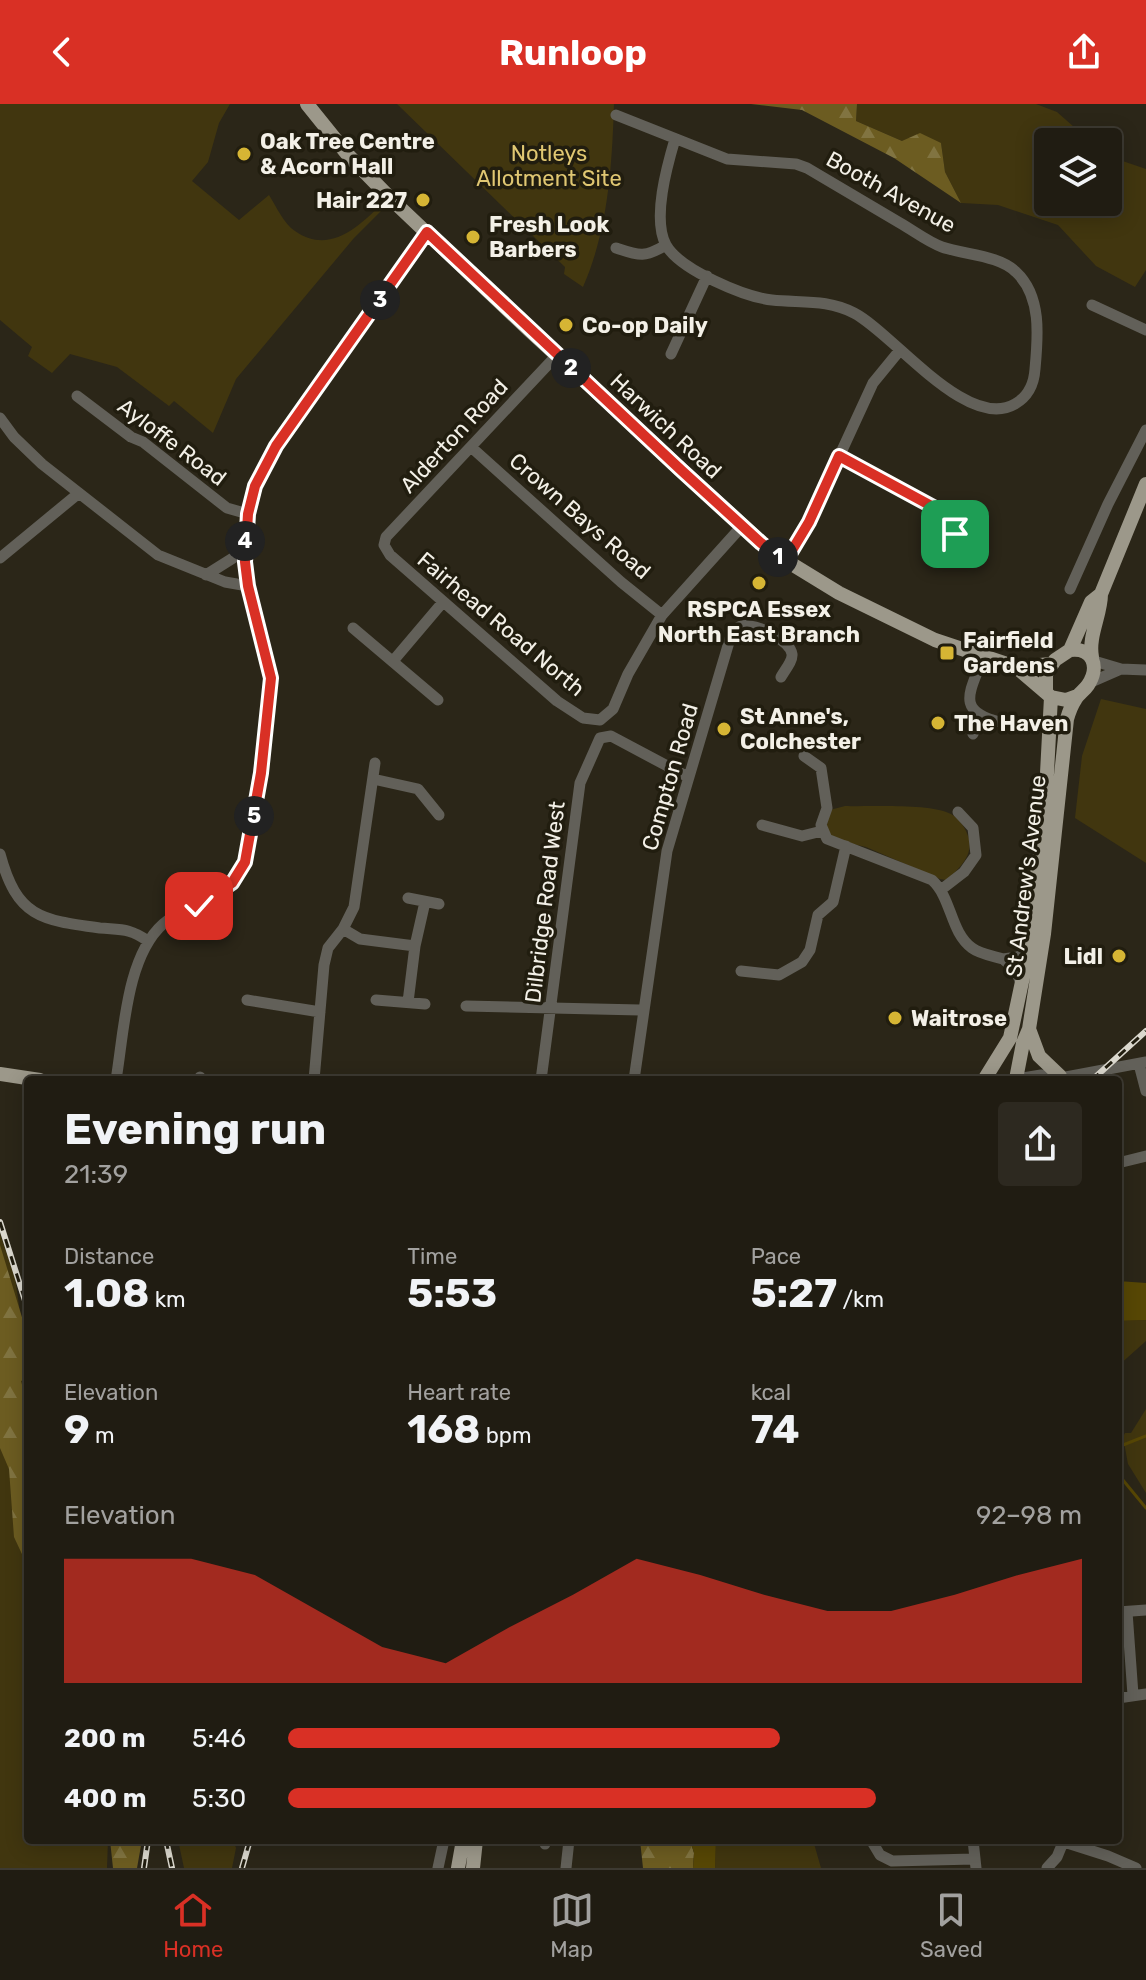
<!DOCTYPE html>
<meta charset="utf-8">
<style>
:root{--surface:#201c12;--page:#2d2920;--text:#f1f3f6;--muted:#a2a19f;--line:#3d3a32;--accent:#d93025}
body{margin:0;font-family:Rubik,sans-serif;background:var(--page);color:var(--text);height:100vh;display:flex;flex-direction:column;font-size:30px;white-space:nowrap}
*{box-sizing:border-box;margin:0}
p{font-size:26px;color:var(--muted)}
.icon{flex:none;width:44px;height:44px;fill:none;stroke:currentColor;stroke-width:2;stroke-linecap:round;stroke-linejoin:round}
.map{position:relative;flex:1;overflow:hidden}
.side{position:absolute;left:24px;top:972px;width:1098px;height:768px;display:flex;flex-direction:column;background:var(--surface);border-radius:8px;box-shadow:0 4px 20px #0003,0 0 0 2px var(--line)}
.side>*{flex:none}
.fabs{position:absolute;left:1034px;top:24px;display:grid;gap:16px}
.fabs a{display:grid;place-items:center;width:88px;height:88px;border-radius:8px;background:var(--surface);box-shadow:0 4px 20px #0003,0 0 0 2px var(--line);font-size:40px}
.pin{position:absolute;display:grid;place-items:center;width:68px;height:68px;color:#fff;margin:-34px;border-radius:16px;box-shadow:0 4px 12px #0006}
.km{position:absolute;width:40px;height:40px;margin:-20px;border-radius:50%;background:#222;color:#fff;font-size:22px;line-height:40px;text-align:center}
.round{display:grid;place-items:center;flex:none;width:84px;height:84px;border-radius:8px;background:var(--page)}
.head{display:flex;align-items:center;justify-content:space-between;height:136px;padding:0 40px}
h1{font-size:44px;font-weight:700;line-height:60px}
.figures{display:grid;grid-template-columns:repeat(3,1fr);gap:12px;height:136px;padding:8px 40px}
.figures div{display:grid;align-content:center}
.figures b{font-size:40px;font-weight:700}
.figures small{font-size:22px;font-weight:400}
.figures p{font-size:22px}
.chart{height:224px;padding:16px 40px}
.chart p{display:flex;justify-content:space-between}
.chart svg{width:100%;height:144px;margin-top:8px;fill:var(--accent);opacity:.7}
ul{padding:0 40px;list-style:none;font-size:26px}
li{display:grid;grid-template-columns:128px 96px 1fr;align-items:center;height:60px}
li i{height:20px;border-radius:10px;background:var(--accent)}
header{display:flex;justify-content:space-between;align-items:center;height:104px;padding:0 40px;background:var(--accent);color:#fff;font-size:36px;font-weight:700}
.menu{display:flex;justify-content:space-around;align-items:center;height:112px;border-top:2px solid var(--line);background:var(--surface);font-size:22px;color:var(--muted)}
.menu a{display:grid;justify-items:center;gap:4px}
.menu .current{color:var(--accent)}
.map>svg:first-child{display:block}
.green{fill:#41360f}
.forest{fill:url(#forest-firs)}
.water{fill:#574705}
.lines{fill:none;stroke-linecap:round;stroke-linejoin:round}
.stream{stroke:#574705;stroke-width:3}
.minor{stroke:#626059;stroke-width:11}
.major{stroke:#9c988a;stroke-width:14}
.rail-casing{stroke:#dbd8ce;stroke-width:6}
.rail{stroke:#211d0f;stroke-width:3;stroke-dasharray:9;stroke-linecap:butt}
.route-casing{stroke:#fff;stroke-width:16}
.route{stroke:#d93025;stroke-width:10}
.poi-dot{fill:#d6b534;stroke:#211d0f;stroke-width:3}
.labels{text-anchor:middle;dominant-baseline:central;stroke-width:7;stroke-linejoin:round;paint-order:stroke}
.poi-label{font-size:22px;font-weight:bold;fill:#f3f0e7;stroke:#211d0f;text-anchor:start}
.park-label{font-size:22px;fill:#e0c772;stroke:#211d0f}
.street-label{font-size:22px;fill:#f3f0e7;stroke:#211d0f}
</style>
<header><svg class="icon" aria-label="back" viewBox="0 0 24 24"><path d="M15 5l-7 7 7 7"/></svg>Runloop<svg class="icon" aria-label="share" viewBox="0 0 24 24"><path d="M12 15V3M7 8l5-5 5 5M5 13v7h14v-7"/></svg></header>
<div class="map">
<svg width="1146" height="1764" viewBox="0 0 1146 1764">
<defs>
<pattern id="forest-firs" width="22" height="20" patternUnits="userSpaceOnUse" patternTransform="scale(2)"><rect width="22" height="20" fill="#6c5c21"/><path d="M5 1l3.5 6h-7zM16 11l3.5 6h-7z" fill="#817441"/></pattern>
</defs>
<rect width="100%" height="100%" fill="#2b2618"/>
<path class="green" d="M0 0H230L219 19 208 58 192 77 239 116 269 91C276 102 284 120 295 127 329 151 358 123 382 100L385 103 354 134 236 275 213 329 174 297 169 302 117 263 70 250 52 269 28 252 32 243 0 216Z
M397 0H614C612 62 608 126 583 183L564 170 565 163Z
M857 0H1036L1057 8 1091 38H1048V98H1108V52L1146 65V166L1135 183 1096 162 1058 121 998 101 961 99 945 68 941 39 902 37 856 17Z
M1101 595 1146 605V759L1075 714 1082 652Z
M845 702C872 703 928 699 951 710 960 715 966 725 969 735 973 752 958 766 946 776L940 775 866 743 836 736 826 726 830 706Z
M0 1130 15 1174 28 1263V1736H108L107 1764H0Z
M1146 1216V1237L1118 1262V1217Z
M1146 1305V1389L1128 1360 1123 1333 1125 1329H1131Z
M178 1736H233L236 1744 232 1764H184Z
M716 1736H813L821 1764H715Z"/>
<path class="forest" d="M751 0H857L856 17 902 37 920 29 941 39 945 68 961 99 894 54 802 6Z
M0 1141 28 1233V1274L21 1277 28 1303V1463L14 1433 9 1365 0 1344Z
M110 1736H142L137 1764H113Z
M640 1736H690L694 1749 693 1764H643Z"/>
<path class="water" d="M1118 1177 1146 1179V1216L1118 1217Z
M690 1736H716L715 1764H693L694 1749Z"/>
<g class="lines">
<path class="stream" d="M1118 1343 1146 1332
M1118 1370 1146 1404"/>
<path class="minor" d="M616 11 727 55 796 60 807 64C838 82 869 101 900 119 914 127 928 138 942 143 965 151 999 151 1016 168 1042 192 1038 233 1035 265 1034 280 1029 292 1015 300 967 328 893 229 854 209 828 195 801 199 772 196 745 193 680 166 666 141 652 115 667 62 675 35
M616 144C640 152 644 154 666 141
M1092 201 1146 226
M671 250 707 172
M557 251 386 433 384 441 390 451 557 597 583 614 600 616 613 605 628 570 662 511 742 422
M77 292 131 333 143 338 227 404 248 410
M0 314 14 333 42 360 158 451 225 478 248 482
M471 343 621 478 662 511
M839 352 961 418
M955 430 969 406
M0 454 79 389
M785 458 809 418 873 279 900 246
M206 471 233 454
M1070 485 1108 400 1146 326
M353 524 438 596
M983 553C971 587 954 607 1000 618
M393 557 443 498
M1094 557 1121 565 1146 566
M1089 579 1121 565
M973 630 979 613
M804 652 821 664 827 704 821 721 827 735 932 776C952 794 950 828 972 844 980 850 993 852 1003 855
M373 675 418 685 439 711
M762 721 802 732 822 727
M0 750C17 813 40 816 100 824 122 826 129 824 148 837
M942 785 964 768 976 751 973 724 958 708
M408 794 439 800
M343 825 360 835 415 842
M741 867 779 871 802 858 810 846 818 811 833 798 846 742
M1022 881 1015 865 1003 855 1018 853 1029 845
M247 896 320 908
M376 896 425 900
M408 898 415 842 425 798
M466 902 640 906
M1139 960 1146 987
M1016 975 1041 971 1056 973
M116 976C124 929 126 853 163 820 173 811 184 808 196 803 218 793 232 779 245 758L271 588 267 552 257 523 245 458 248 410 255 382 276 342 427 128
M200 976V973
M314 976 324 861 328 844 343 825 354 803 375 659
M541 976 580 679 600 634 611 632 688 673
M634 976 667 747 732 528C738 523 742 520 750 522 761 523 790 537 792 550 793 557 784 567 781 573
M1050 976 1146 958
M1118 1059 1146 1052
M1118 1508 1146 1506
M1127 1508 1133 1591
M1118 1594 1146 1590
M871 1736 880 1751 892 1757 974 1755
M973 1736 976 1764
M1064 1738 1108 1752 1136 1764
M545 1740V1736
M438 1764 444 1736
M566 1764 569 1736
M1047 1764 1057 1753 1064 1736"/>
<path class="major" d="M307 0 348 51 391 95 530 227 772 448 839 489 935 536 1016 563 1051 560
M1092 553C1088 532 1101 511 1101 490L1146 380
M1016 563 1051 593 1066 596 1077 592
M1046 587V570L1055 556 1070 546 1091 498 1101 490
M1029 925 1039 952 1060 972
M0 970 40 976
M1016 975 1023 939 1029 925 1044 830 1067 615C1069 608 1071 602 1075 596 1078 590 1084 587 1088 581 1100 563 1093 543 1070 546
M984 976 1010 934 1029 845 1046 688 1051 593
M458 1764 463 1736
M473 1764 476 1736"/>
<g class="rail-casing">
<path id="rail" d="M1092 976 1146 927
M0 1118 28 1206
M166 1736 172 1764
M144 1764 148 1736
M242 1764 250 1736"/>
</g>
<use href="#rail" class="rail"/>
</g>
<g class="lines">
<g class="route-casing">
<path id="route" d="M199 802 232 779 245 758 261 669 271 574 248 482 245 458 248 410 255 382 276 342 427 128 681 366 761 439 785 458 809 418 839 352 961 418 955 430"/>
</g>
<use href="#route" class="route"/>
</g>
<g class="poi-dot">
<circle cx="244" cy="50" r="8"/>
<circle cx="423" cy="96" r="8"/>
<circle cx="473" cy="133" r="8"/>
<circle cx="566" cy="221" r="8"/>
<circle cx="759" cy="479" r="8"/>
<rect x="939" y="541" width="16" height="16" rx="4"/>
<circle cx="938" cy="619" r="8"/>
<circle cx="724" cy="625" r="8"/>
<circle cx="1119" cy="852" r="8"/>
<circle cx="895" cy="914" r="8"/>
</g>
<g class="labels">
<g class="poi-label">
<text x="260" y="37">Oak Tree Centre<tspan x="260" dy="25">&amp; Acorn Hall</tspan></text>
<text x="407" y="96" text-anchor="end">Hair 227</text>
<text x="489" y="120">Fresh Look<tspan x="489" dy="25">Barbers</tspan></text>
<text x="582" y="221">Co-op Daily</text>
<text x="759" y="505" text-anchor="middle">RSPCA Essex<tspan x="759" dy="25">North East Branch</tspan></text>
<text x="963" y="536">Fairfield<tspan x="963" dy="25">Gardens</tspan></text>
<text x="740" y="612">St Anne's,<tspan x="740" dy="25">Colchester</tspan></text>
<text x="954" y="619">The Haven</text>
<text x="1103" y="852" text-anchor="end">Lidl</text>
<text x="911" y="914">Waitrose</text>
</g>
<g class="park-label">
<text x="549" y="49">Notleys<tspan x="549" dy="25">Allotment Site</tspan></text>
</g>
<g class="street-label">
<text transform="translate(891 88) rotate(29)">Booth Avenue</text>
<text transform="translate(666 322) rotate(43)">Harwich Road</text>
<text transform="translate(454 332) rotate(-47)">Alderton Road</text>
<text transform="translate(172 338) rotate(37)">Ayloffe Road</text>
<text transform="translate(580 412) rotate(41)">Crown Bays Road</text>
<text transform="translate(501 520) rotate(40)">Fairhead Road North</text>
<text transform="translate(670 673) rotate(-74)">Compton Road</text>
<text transform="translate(1026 772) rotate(-83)">St Andrew's Avenue</text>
<text transform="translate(545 798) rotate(-83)">Dilbridge Road West</text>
</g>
</g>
</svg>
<div class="fabs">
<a><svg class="icon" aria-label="layers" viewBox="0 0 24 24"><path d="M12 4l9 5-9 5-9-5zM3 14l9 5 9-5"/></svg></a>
</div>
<div class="pin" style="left:955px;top:430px;background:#1e9e55"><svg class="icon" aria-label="arrive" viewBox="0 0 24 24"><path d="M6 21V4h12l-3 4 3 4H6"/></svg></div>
<div class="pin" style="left:199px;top:802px;background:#d93025"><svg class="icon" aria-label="check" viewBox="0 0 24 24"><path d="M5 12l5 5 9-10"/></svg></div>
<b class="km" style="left:778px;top:453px">1</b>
<b class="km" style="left:571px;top:264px">2</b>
<b class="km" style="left:380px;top:196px">3</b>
<b class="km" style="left:245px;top:437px">4</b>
<b class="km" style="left:254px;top:712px">5</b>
<section class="side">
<div class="head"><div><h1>Evening run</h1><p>21:39</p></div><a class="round"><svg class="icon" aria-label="share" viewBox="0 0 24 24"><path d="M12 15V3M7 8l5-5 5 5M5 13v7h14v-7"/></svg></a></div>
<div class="figures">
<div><p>Distance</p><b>1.08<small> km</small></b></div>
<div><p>Time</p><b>5:53</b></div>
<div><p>Pace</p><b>5:27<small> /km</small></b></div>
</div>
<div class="figures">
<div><p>Elevation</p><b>9<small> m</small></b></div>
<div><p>Heart rate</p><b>168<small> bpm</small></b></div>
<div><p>kcal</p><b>74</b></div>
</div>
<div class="chart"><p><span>Elevation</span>92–98 m</p>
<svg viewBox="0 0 160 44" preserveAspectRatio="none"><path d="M0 44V6L10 6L20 6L30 11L40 22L50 33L60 38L70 27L80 17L90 6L100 11L110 17L120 22L130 22L140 17L150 11L160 6V44z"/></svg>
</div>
<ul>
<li><b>200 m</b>5:46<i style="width:62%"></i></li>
<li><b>400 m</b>5:30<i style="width:74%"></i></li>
</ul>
</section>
</div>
<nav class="menu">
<a class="current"><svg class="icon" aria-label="home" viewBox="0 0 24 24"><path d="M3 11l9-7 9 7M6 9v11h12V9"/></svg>Home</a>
<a><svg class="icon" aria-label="map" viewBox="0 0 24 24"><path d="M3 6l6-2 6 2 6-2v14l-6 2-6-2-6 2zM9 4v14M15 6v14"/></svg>Map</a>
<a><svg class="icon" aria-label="saved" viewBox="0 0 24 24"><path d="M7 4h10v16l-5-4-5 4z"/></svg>Saved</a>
</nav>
